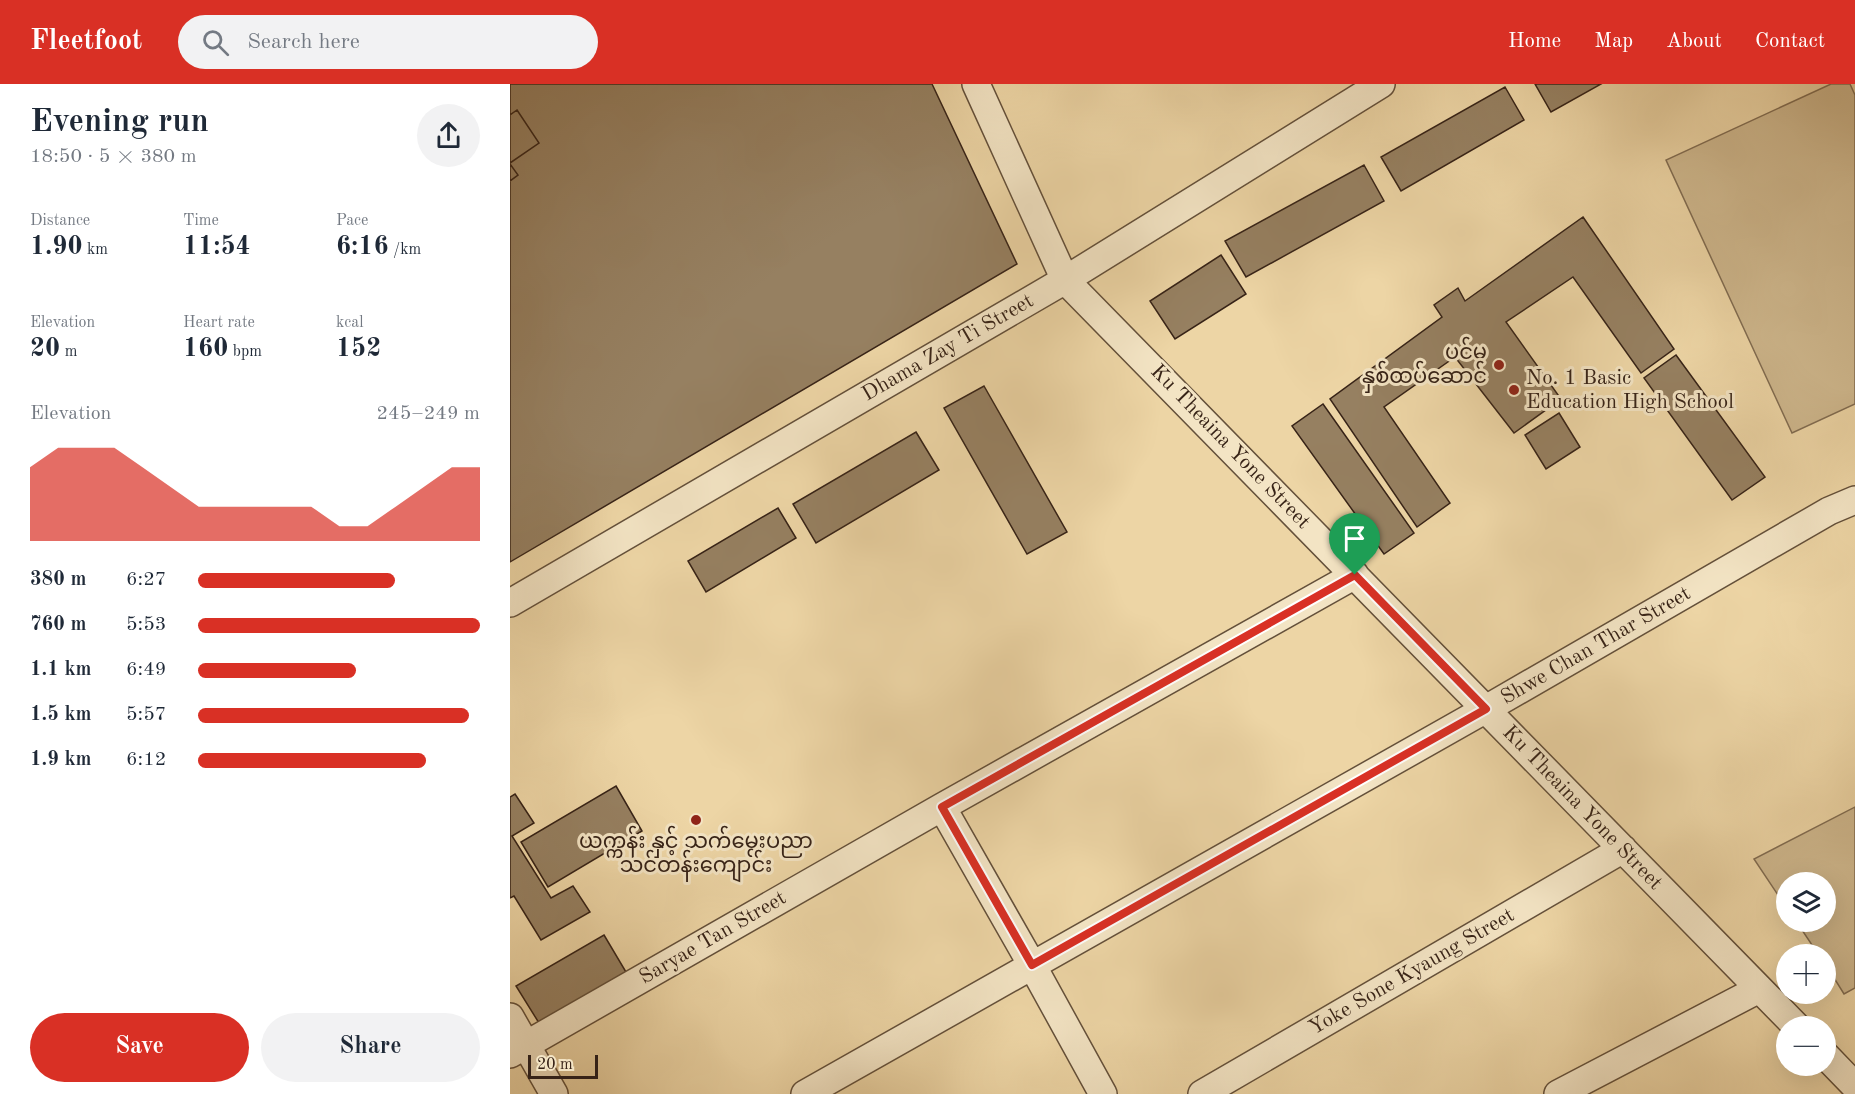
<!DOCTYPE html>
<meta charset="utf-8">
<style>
:root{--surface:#fff;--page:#f2f2f3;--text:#1f2937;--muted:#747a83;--accent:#d93025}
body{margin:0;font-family:"Old Standard TT","Noto Sans Myanmar",serif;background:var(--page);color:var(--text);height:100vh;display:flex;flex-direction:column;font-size:22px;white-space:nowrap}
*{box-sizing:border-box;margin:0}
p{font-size:20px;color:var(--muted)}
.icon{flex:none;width:33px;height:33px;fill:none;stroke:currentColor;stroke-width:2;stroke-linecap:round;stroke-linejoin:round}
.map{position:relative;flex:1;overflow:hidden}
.panel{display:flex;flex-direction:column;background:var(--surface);width:510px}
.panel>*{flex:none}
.buttons{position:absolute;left:1266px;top:788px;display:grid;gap:12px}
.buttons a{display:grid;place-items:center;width:60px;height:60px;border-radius:50%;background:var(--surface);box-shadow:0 6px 24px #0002;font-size:30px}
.scale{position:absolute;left:18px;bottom:15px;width:70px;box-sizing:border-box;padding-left:6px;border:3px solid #372317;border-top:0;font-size:16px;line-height:21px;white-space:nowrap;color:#372317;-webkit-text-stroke:4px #f3e4c4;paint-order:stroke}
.pin{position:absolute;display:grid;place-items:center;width:51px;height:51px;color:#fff;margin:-62px -26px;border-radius:50% 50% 50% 0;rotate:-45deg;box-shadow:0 0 6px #0007}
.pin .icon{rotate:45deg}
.round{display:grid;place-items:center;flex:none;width:63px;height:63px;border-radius:32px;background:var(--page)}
.summary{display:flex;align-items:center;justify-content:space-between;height:102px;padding:0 30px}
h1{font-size:33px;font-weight:700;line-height:45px}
.stats{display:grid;grid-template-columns:repeat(3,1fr);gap:9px;height:102px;padding:6px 30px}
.stats div{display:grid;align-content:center}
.stats b{font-size:26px;font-weight:700}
.stats small{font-size:16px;font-weight:400}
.stats p{font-size:16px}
.chart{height:168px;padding:12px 30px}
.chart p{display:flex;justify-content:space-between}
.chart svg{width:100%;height:108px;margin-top:6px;fill:var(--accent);opacity:.7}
.button{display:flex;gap:12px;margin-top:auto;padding:12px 30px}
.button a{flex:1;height:69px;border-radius:36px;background:var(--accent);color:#fff;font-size:24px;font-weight:700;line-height:69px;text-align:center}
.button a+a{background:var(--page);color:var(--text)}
ul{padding:0 30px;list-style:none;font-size:20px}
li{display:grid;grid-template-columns:96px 72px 1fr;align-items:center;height:45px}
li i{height:15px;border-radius:8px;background:var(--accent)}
header{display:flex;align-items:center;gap:36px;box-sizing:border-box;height:84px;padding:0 30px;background:var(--accent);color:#fff}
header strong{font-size:28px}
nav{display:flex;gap:33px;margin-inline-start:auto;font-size:21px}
.search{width:420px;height:54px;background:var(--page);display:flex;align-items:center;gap:15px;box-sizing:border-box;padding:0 21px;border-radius:33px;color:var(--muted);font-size:22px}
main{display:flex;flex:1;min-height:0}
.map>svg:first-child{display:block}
.green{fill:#ceb78d;stroke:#826d52;stroke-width:1.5}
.building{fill:#968061;stroke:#372317;stroke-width:1.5}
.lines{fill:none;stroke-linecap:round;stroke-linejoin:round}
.minor-casing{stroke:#64503a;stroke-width:30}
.minor{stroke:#f3e4c4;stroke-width:27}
.route-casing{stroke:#fff;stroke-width:12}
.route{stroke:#d93025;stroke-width:8}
.poi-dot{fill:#8f2418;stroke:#f3e4c4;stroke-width:2}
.labels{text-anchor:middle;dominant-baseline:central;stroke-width:6;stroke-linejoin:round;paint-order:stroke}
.street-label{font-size:21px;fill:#372317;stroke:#f3e4c4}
.poi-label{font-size:21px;fill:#372317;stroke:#f3e4c4;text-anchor:end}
</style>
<header>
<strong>Fleetfoot</strong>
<div class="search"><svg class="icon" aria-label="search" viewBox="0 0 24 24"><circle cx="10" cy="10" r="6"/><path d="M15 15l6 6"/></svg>Search here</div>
<nav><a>Home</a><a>Map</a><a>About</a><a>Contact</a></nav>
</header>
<main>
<section class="panel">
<div class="summary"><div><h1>Evening run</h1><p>18:50 · 5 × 380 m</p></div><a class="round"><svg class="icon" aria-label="share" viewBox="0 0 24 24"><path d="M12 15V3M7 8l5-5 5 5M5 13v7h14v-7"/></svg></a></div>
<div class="stats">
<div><p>Distance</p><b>1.90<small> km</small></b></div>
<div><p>Time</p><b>11:54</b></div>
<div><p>Pace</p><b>6:16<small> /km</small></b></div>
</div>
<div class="stats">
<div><p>Elevation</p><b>20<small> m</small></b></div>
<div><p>Heart rate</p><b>160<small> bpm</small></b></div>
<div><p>kcal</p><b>152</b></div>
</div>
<div class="chart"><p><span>Elevation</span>245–249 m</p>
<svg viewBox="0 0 160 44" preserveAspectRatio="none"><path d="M0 44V14L10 6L20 6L30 6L40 14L50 22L60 30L70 30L80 30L90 30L100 30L110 38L120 38L130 30L140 22L150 14L160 14V44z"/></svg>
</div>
<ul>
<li><b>380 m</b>6:27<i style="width:70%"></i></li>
<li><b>760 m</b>5:53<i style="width:100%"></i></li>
<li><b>1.1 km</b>6:49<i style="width:56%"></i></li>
<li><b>1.5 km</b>5:57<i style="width:96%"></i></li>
<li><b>1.9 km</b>6:12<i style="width:81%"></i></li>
</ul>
<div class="button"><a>Save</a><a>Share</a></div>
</section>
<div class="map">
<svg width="1345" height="1010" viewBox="0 0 1345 1010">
<rect width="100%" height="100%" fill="#edd5a5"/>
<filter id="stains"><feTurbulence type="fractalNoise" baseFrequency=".00333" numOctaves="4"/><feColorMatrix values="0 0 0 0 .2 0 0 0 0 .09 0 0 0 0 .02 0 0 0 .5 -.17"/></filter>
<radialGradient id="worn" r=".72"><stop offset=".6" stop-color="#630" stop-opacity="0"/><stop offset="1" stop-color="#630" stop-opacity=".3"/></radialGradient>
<path class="green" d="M1321 0H1340L1345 11V320L1282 349 1156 76Z
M1345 723V904L1334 910 1316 881V870H1308L1286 837H1316V798H1276V823L1244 775Z"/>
<path class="building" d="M0 0H422L507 180 0 478Z
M1025 0H1091L1041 28Z
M995 3 1014 36 891 107 871 73Z
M7 26 29 59 0 79V31Z
M0 80 8 91 0 97Z
M854 81 874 117 736 193 715 157Z
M1073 133 1164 265 1131 289 1063 193 996 238 1051 315 1004 349 945 273 874 323 940 419 907 443 820 315 932 233 924 221 948 204 955 217Z
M711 171 736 210 665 255 640 217Z
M1166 271 1255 393 1222 416 1134 294Z
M474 302 557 448 517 470 434 324Z
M813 320 904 449 874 470 782 342Z
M1049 329 1070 363 1036 385 1015 351Z
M406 348 429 386 306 459 283 420Z
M268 424 286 454 196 508 178 477Z
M106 702 132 747 38 803 11 758Z
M5 710 24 739 2 752 41 814 63 802 80 828 31 856 4 812 0 814V713Z
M94 851 116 888 29 939 6 902Z"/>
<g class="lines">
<g class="minor-casing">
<path id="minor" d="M466 0 555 196 1286 942
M0 519 555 196 871 0
M432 723 522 881 593 1010
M0 933 44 1010
M0 970 432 723 845 491
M1316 972 1345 1002
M295 1010 976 625 1319 427 1345 416
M692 1010 1113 765
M1048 1010 1249 905"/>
</g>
<use href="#minor" class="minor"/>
</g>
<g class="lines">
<g class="route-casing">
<path id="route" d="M845 491 976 625 522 881 432 723Z"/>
</g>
<use href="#route" class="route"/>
</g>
<g class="poi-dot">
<circle cx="989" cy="281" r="6"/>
<circle cx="1004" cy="306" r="6"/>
<circle cx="186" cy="736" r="6"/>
</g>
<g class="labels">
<g class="street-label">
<text transform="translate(438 264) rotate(-30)">Dhama Zay Ti Street</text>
<text transform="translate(720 363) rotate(46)">Ku Theaina Yone Street</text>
<text transform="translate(1086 562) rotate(-30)">Shwe Chan Thar Street</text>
<text transform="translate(1072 724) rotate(46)">Ku Theaina Yone Street</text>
<text transform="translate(203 854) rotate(-30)">Saryae Tan Street</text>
<text transform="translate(902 888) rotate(-30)">Yoke Sone Kyaung Street</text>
</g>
<g class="poi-label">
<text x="977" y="269">ပင်မ<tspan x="977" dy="24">နှစ်ထပ်ဆောင်</tspan></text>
<text x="1016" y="294" text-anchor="start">No. 1 Basic<tspan x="1016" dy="24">Education High School</tspan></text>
<text x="186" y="758" text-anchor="middle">ယက္ကန်း နှင့် သက်မွေးပညာ<tspan x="186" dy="24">သင်တန်းကျောင်း</tspan></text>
</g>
</g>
<rect width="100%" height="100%" filter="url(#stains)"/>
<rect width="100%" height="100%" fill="url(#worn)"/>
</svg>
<div class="buttons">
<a><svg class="icon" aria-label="layers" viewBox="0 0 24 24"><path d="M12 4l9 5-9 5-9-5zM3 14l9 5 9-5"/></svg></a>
<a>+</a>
<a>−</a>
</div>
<div class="scale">20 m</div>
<div class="pin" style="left:845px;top:491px;background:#1e9e55"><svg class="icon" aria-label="arrive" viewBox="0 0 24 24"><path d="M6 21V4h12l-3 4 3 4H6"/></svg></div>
</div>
</main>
